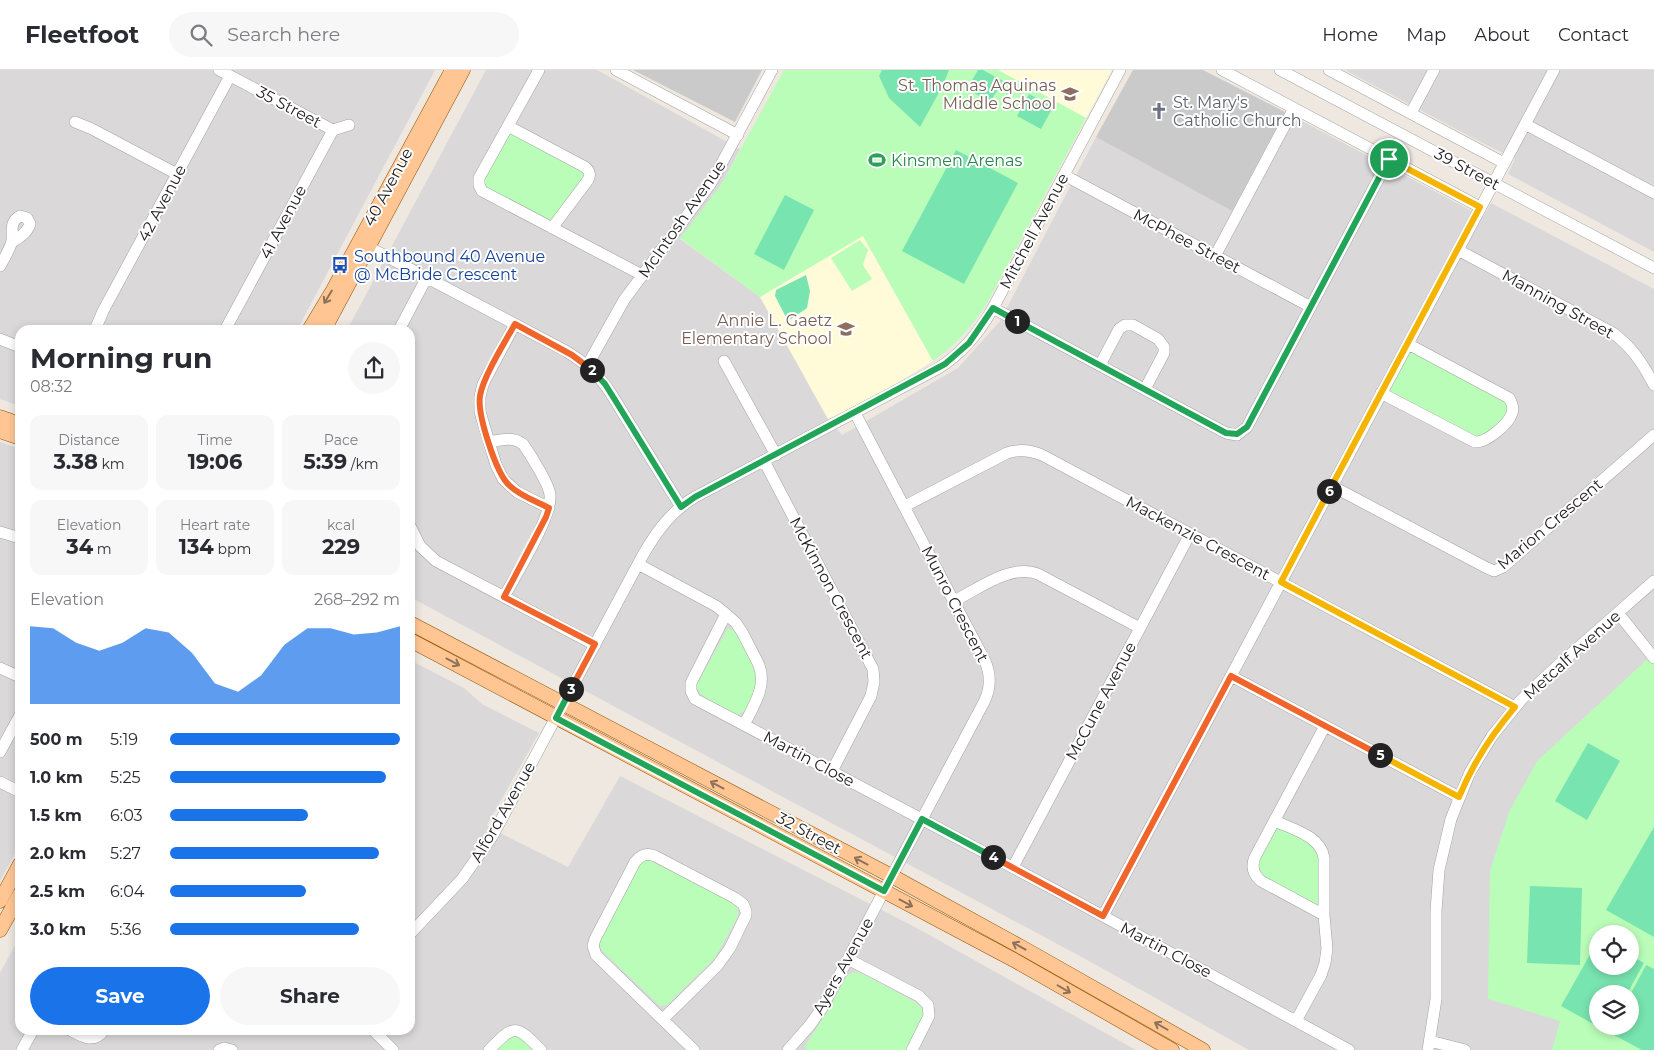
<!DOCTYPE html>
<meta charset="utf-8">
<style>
:root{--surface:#fff;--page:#f7f7f7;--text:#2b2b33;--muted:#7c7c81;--line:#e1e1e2;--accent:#1a73e8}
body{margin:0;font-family:Montserrat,sans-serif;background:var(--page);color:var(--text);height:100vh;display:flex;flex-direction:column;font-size:19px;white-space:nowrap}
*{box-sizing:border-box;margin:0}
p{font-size:16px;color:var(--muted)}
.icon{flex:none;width:28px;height:28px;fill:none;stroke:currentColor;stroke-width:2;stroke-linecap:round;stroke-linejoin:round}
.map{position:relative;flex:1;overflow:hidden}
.drawer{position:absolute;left:15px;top:255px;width:400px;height:710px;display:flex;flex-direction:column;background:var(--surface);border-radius:15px;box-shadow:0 2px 8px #0003}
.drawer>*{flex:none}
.tools{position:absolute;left:1589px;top:855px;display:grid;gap:10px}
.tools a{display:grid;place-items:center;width:50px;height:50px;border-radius:50%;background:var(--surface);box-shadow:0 2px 8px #0003;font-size:25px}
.pin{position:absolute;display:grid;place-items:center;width:42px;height:42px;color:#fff;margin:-21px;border:2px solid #fff;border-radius:50%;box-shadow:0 1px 5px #0007}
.km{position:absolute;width:25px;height:25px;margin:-12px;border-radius:50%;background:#222;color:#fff;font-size:14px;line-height:25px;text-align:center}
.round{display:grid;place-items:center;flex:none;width:52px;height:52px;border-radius:26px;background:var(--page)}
.headline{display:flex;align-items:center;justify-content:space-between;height:85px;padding:0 15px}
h1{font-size:28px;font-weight:700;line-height:38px}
.metrics{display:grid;grid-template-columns:repeat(3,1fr);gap:8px;height:85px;padding:5px 15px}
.metrics div{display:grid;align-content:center;border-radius:12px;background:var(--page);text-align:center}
.metrics b{font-size:21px;font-weight:700}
.metrics small{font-size:14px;font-weight:400}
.metrics p{font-size:14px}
.chart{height:140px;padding:10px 15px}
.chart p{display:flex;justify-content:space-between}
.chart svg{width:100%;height:90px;margin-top:5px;fill:var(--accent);opacity:.7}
.button{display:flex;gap:10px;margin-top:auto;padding:10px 15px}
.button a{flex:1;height:58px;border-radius:30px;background:var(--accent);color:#fff;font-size:20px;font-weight:700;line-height:58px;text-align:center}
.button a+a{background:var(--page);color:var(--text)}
ul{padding:0 15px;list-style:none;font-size:16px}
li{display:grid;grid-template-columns:80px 60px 1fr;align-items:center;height:38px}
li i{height:12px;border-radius:6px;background:var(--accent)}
header{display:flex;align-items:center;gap:30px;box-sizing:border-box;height:70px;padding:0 25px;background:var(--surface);border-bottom:1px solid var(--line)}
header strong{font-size:24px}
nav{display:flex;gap:28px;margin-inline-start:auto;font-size:18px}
.search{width:350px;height:45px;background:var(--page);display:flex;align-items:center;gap:12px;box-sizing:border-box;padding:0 18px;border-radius:28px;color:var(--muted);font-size:19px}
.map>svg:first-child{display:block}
.residential{fill:#dad8d9;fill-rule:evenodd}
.education{fill:#fffbd8}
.religious{fill:#cacaca}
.park{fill:#bafdb8;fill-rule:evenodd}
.pitch{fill:#78e4af}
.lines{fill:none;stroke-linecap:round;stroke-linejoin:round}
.minor-casing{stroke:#a3a3a3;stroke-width:12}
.major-casing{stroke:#935300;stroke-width:15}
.minor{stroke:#fff;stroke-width:11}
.major{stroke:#ffc694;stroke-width:14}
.oneway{stroke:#8e7158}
.split-1-casing{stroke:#fff;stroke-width:10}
.split-2-casing{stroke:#fff;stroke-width:10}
.split-3-casing{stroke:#fff;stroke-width:10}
.split-4-casing{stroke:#fff;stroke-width:10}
.split-5-casing{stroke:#fff;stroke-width:10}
.split-6-casing{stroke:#fff;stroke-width:10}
.split-7-casing{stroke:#fff;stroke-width:10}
.split-1{stroke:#22a559;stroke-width:6}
.split-2{stroke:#22a559;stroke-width:6}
.split-3{stroke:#f0652b;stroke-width:6}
.split-4{stroke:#22a559;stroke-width:6}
.split-5{stroke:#f0652b;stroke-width:6}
.split-6{stroke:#f5b400;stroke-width:6}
.split-7{stroke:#f5b400;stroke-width:6}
.labels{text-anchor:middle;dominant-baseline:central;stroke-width:4;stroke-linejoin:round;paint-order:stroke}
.education-label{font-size:16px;fill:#785e54;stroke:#fff;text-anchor:end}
.worship-label{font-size:16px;fill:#5b616d;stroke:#fff;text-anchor:start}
.street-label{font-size:16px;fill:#1c1c1c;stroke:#fff}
.leisure-label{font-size:16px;fill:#27864d;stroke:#fff;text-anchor:start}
.transit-label{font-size:16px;fill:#164399;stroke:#fff;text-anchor:start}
</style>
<header>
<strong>Fleetfoot</strong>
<div class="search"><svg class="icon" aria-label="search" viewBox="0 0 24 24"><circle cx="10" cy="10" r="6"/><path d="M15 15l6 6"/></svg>Search here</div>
<nav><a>Home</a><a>Map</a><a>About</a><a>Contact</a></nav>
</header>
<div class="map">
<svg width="1654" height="980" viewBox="0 0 1654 980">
<rect width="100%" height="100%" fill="#eee8e0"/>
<path class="residential" d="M0 0H435L297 260H20V336L0 329Z
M486 0H597L740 79 721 115 680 169 760 227 828 349 842 365 958 298 1000 251 1096 67 1232 141 1285 42 1483 147 1491 133 1654 219V980H1249L1089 891 410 527V260H347ZM1598 864H1630V896H1598ZM1598 924H1630V956H1598Z
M1345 0H1654V182L1508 104 1515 89 1471 67Z
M0 372 20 379V774L0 811Z
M410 590 464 618 482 634 539 663 487 755 504 765 568 797 620 706 913 856 1136 980H0V903L20 866V960H410Z"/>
<path class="education" d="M998 0H1112L1086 48Z
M863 165 933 291 854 339 828 349 760 227Z"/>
<path class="religious" d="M633 0H762L735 52Z
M1133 0H1203L1285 42 1232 141 1096 67Z"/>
<path class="park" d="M784 0H998L1086 48 986 235C969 259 957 274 933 291L863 166 760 227 680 168 721 115Z
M508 56 589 101 552 158 482 121 479 108Z
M860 170 868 180 863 195 872 209 852 221 831 188Z
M1408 274 1513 337 1482 371 1381 323Z
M728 558 737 562 753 590 757 613 746 640 736 645 701 625 696 616Z
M1654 583V980H1552L1560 951 1488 929 1490 801 1509 742 1537 691ZM1598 864H1630V896H1598ZM1598 924H1630V956H1598Z
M1275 751 1320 775 1324 845 1254 803Z
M645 789 651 791 733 833 738 838V846L715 888 667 935 660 936 655 931 601 880 599 872 640 793Z
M853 902 861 903 915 932 925 940 923 949 906 980H807L805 976 828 941 846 907Z
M520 966 534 980H493L506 967Z"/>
<path class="pitch" d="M882 0H949L943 15 920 57 889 28 879 6Z
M978 0H983L1003 11 990 32 967 19Z
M1029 24 1053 37 1041 59 1017 46Z
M956 80 1018 113 964 214 902 181Z
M785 125 814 140 784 200 754 184Z
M806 205 810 221 807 238 788 251 775 226 776 220Z
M1588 673 1620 691 1587 750 1555 731Z
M1654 757V867L1606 840Z
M1530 816 1582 818 1580 895 1527 893Z
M1597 872 1598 896H1630V885L1644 893 1627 924H1598L1597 956 1561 936Z
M1646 895 1654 899V980H1642L1610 963 1613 956H1630V925Z"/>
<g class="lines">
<g class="minor-casing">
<path id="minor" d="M219 0 333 60
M539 0 479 108V115L482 121 642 205
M616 0 738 65
M1222 0 1480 137
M1280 0 1654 198
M1329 0 1504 93
M1411 43 1434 0
M75 52 92 59 177 104
M1525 54 1654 123
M508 56 585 97C590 101 591 104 588 110L552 158
M1064 105 1311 237
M363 174 564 280C583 291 598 304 610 322L681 437
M1458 180 1613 263C1632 277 1643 294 1654 315
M1215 186 1294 38
M0 196C4 189 10 179 12 171 13 161 9 152 20 146L27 148 30 154C27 163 20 167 12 172
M993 238 1226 363 1237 365 1247 357 1389 89
M515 254 483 314 480 327V342L496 395 503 409 517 422 549 438
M95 260 103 241 230 6
M225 260 333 60 349 55
M399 260 427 207
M0 269 20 277
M724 291 776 385
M1100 295 1119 259 1125 255H1133L1158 269 1164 277V283L1145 319
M587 296 624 230 711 113 772 0
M1381 323 1475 372C1486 373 1509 354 1512 343 1514 338 1512 333 1509 328L1408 274
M489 372C501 370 512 366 523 374 530 384 549 414 550 425 552 448 516 504 504 527
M764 391 873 599 874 612 871 626 832 701
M1332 416 1487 498 1494 501 1503 497 1654 365
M905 436 1007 383C1019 379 1030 380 1042 385L1515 637
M410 456 420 476 436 491 595 575
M0 462 20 468
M638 494 716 536 726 544 736 553 742 562 758 593C768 615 754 635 744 655
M954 531C978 519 1012 493 1038 504L1140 558
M1618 543 1654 588
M726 544 691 613V621L695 629 1057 821 1349 980
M0 598 20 607
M1231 606 1459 727
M0 682 20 645
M0 712 20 722
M1275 751C1292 759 1321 766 1324 788V845L1327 879 1325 893 1321 905 1296 951
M1013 797 1190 464
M1324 845 1261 811C1253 804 1251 796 1255 787L1325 656
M1103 846 1554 0
M410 864 462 809 493 765 638 494C652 468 668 443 695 427L937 299C962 284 979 263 993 238L1120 0
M848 889 919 926 928 935 929 946 912 980
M663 949 717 896 730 878 746 845V841L743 834 735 828 655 786C647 783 641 784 635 792L595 869 593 876 596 885 694 980
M70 960C83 967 94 974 104 960
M373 960 393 980
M1430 971 1465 980
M22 980 33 960
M219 980 224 978 232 980
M489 980C515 954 515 954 541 980
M788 980 810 955 822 938 984 632C991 618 991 605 985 591L855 343
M1428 980 1436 929V841L1439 800 1451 749 1470 702 1492 666 1521 630 1555 598 1654 511"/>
</g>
<g class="major-casing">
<path id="major" d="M309 260 333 220 452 0
M324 260 463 0
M0 347 20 354
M0 361 20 368
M410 553 899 810 1023 878 1203 980
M410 570 1014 890 1172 980
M0 831 20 794
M0 860 20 824"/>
</g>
<use href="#minor" class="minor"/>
<use href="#major" class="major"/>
</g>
<defs><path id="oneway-shaft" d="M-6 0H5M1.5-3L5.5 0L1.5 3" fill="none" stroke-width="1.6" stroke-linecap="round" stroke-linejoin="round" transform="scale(1.25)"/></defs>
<g class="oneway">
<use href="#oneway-shaft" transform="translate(328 227) rotate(121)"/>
<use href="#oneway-shaft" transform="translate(453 592) rotate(28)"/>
<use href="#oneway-shaft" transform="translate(717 715) rotate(-152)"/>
<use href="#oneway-shaft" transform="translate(861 791) rotate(-152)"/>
<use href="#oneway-shaft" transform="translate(906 833) rotate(28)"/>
<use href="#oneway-shaft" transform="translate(1019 876) rotate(-151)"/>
<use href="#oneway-shaft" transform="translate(1064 919) rotate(30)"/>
<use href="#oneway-shaft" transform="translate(1161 956) rotate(-150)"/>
</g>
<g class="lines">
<g class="split-1-casing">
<path id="split-1" d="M1017 251 1226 363 1237 364 1247 357 1389 89"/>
</g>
<g class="split-2-casing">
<path id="split-2" d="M592 300 605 314 615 330 681 437 695 427 945 294 969 273 993 238 1017 251"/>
</g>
<g class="split-3-casing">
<path id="split-3" d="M571 619 595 574 504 527 546 447 549 438C536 431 520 426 509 415 496 403 477 344 480 326 483 307 505 272 515 254L572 285 592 300"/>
</g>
<g class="split-4-casing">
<path id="split-4" d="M571 619 556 648 884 821 922 749 993 787"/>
</g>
<g class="split-5-casing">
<path id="split-5" d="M993 787 1103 846 1231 606 1380 685"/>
</g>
<g class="split-6-casing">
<path id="split-6" d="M1329 421 1281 512 1515 637C1492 664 1473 693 1459 727L1380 685"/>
</g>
<g class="split-7-casing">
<path id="split-7" d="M1329 421 1480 137 1389 89"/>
</g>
<use href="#split-1" class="split-1"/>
<use href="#split-2" class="split-2"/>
<use href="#split-3" class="split-3"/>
<use href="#split-4" class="split-4"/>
<use href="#split-5" class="split-5"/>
<use href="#split-6" class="split-6"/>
<use href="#split-7" class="split-7"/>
</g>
<defs>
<g id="school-bare" transform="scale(1.35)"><path d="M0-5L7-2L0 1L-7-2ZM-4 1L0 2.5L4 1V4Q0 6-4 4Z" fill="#8d6e63" stroke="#fff" stroke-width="2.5" paint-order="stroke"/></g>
<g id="church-bare" transform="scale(1.35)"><path d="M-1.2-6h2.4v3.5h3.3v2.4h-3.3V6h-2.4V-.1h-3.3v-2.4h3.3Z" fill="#6b7280" stroke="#fff" stroke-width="2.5" paint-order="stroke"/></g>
<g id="stadium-bare" transform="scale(1.35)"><path d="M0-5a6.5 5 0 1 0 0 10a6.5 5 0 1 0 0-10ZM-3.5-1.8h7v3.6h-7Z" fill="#2e9e5b" stroke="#fff" stroke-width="2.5" paint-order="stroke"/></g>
<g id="bus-bare" transform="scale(1.35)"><path d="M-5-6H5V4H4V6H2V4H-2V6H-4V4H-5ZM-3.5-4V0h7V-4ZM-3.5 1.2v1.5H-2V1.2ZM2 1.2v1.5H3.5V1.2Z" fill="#1a4fb4" stroke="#fff" stroke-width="2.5" paint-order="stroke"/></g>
</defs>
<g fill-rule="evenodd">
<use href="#school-bare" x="1070" y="24"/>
<use href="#church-bare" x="1159" y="41"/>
<use href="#stadium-bare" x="877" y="90"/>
<use href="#bus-bare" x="340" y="195"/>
<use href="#school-bare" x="846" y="259"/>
</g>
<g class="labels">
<g class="education-label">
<text x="1056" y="15">St. Thomas Aquinas<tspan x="1056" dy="18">Middle School</tspan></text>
<text x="832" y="250">Annie L. Gaetz<tspan x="832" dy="18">Elementary School</tspan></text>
</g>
<g class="worship-label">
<text x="1173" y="32">St. Mary's<tspan x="1173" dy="18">Catholic Church</tspan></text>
</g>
<g class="street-label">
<text transform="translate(289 37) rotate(28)">35 Street</text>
<text transform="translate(1467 99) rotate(28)">39 Street</text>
<text transform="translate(388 117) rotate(-62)">40 Avenue</text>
<text transform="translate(162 133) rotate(-62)">42 Avenue</text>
<text transform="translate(682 149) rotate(-55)">McIntosh Avenue</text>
<text transform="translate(283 152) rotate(-62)">41 Avenue</text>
<text transform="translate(1034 161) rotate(-62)">Mitchell Avenue</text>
<text transform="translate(1187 171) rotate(28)">McPhee Street</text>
<text transform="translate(1558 234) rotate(29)">Manning Street</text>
<text transform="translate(1550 454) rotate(-40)">Marion Crescent</text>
<text transform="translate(1198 468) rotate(28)">Mackenzie Crescent</text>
<text transform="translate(831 518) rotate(62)">McKinnon Crescent</text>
<text transform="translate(955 534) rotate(63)">Munro Crescent</text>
<text transform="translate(1572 585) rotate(-42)">Metcalf Avenue</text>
<text transform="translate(1101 631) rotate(-62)">McCune Avenue</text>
<text transform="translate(809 689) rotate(28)">Martin Close</text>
<text transform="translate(503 742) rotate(-60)">Alford Avenue</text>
<text transform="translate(809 763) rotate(28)">32 Street</text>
<text transform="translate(1166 880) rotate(28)">Martin Close</text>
<text transform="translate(843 896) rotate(-61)">Ayers Avenue</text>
</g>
<g class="leisure-label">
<text x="891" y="90">Kinsmen Arenas</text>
</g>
<g class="transit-label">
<text x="354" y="186">Southbound 40 Avenue<tspan x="354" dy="18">@ McBride Crescent</tspan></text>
</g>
</g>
</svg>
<div class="tools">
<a><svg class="icon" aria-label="locate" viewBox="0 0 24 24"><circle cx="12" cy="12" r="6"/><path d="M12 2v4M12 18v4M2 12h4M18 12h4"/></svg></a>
<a><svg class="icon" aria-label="layers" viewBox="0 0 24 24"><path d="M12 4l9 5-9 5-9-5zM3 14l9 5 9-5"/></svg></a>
</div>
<div class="pin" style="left:1389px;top:89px;background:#1e9e55"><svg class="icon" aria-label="arrive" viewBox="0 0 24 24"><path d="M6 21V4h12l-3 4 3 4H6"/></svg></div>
<b class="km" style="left:1017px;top:251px">1</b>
<b class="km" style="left:592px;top:300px">2</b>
<b class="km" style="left:571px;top:619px">3</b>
<b class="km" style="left:993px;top:787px">4</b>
<b class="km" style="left:1380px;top:685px">5</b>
<b class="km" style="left:1329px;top:421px">6</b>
<section class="drawer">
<div class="headline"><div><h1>Morning run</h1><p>08:32</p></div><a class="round"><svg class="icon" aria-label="share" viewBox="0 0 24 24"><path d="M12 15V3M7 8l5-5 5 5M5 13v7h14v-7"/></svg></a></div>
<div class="metrics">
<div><p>Distance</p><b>3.38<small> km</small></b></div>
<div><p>Time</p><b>19:06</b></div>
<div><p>Pace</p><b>5:39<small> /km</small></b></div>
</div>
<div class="metrics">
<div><p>Elevation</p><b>34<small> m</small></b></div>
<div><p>Heart rate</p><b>134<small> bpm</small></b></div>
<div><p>kcal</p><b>229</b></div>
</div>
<div class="chart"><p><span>Elevation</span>268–292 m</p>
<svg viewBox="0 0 160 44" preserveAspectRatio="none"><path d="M0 44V6L10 7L20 14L30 18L40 14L50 7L60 9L70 19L80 34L90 38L100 30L110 15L120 7L130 7L140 10L150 9L160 6V44z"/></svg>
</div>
<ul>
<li><b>500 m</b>5:19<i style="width:100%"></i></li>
<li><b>1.0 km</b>5:25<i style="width:94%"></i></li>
<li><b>1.5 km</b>6:03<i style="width:60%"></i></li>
<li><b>2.0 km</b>5:27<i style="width:91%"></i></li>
<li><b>2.5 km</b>6:04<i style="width:59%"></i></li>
<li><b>3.0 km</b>5:36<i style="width:82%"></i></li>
</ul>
<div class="button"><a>Save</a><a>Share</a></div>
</section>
</div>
